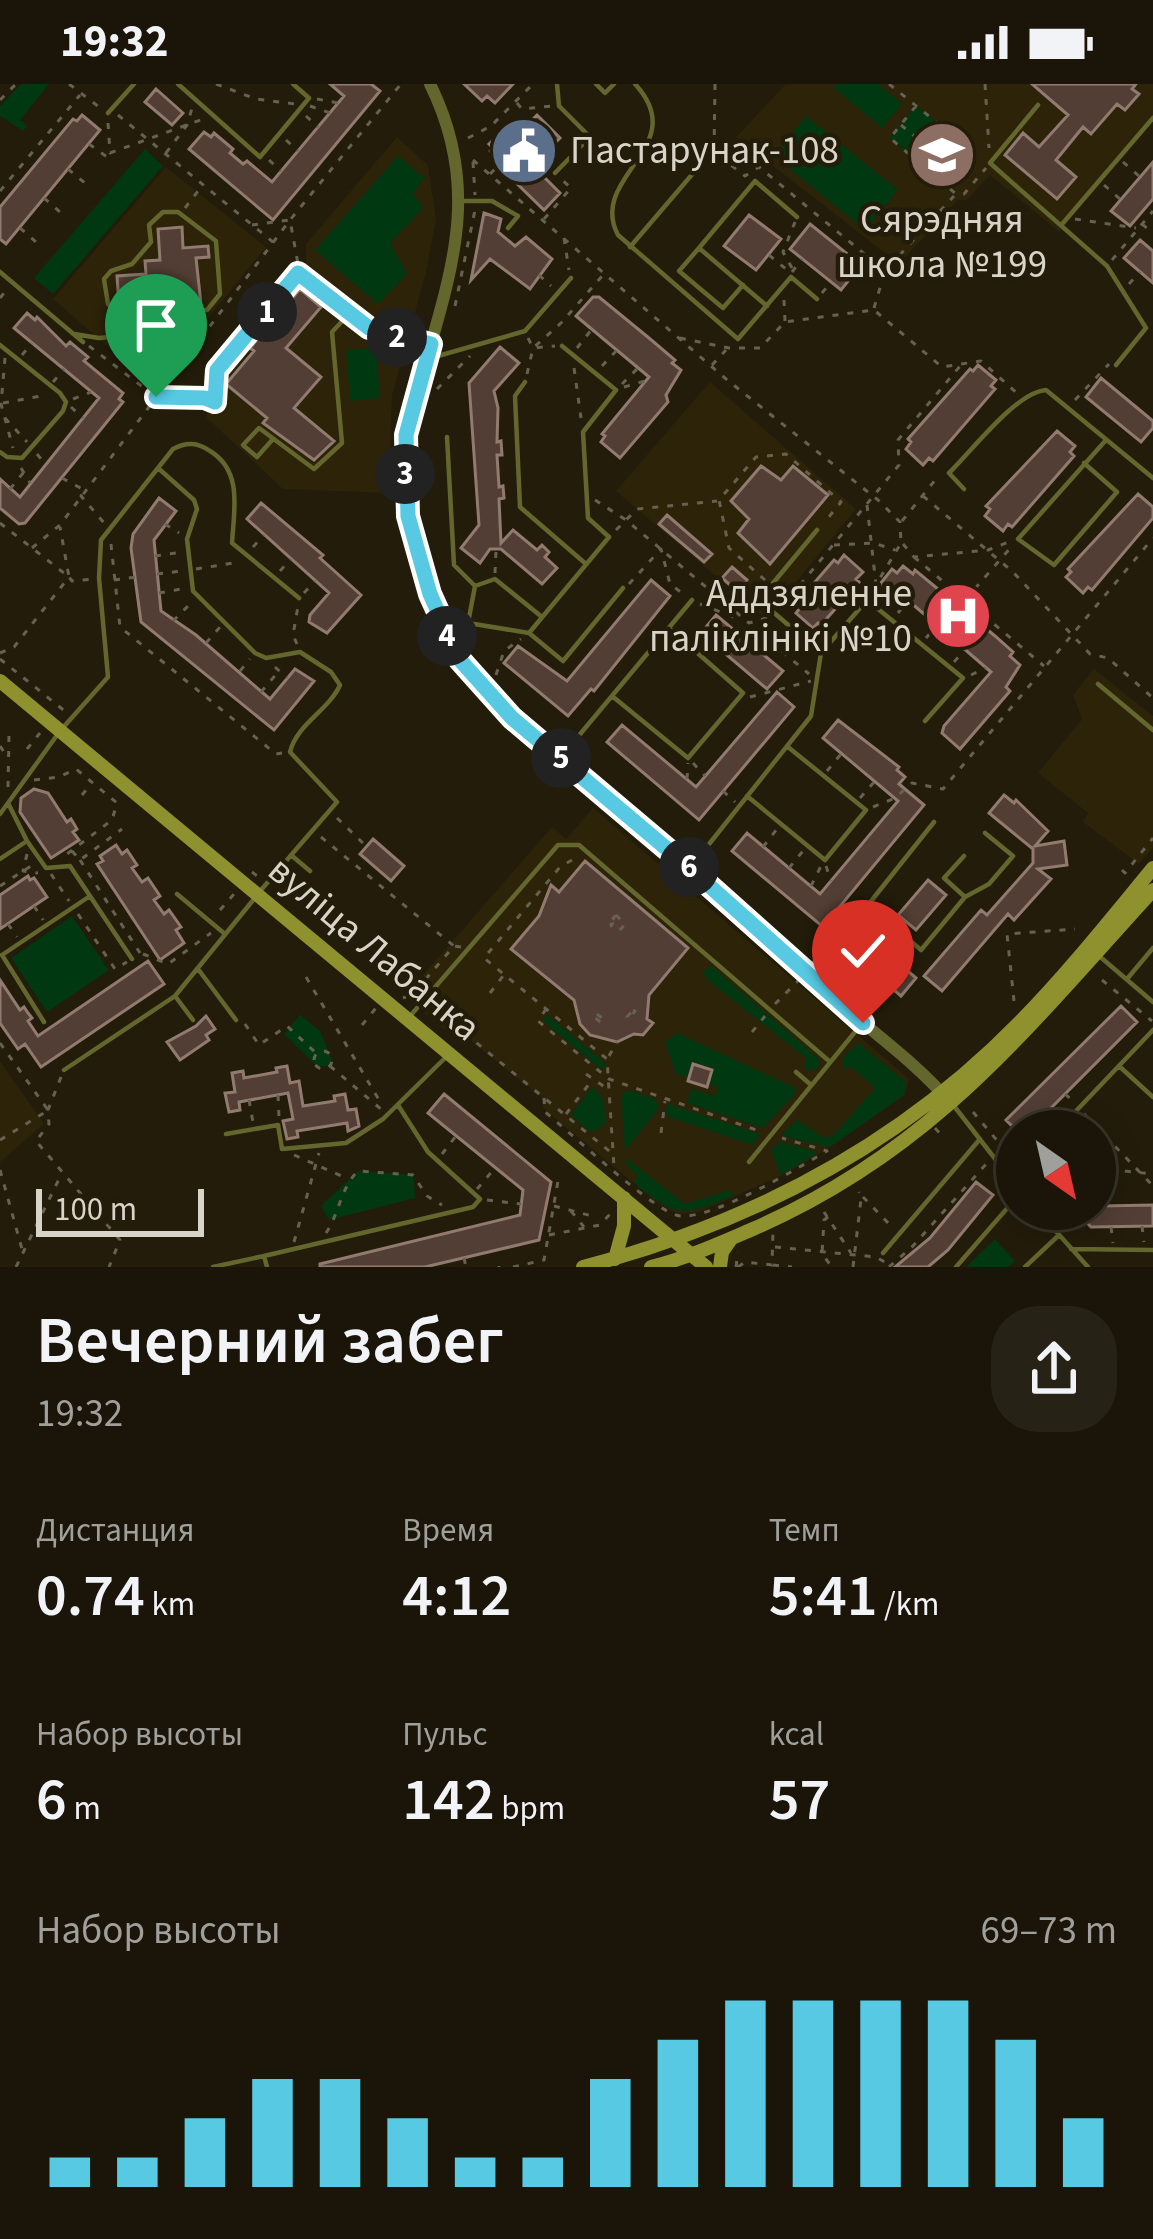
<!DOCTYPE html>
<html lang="ru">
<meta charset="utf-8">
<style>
:root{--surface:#1a1508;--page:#272216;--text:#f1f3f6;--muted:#9f9f9c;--line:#383429;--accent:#57c9e3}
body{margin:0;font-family:"Source Sans 3",sans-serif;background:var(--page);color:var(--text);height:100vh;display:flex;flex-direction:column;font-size:45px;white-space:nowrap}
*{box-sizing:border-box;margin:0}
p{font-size:39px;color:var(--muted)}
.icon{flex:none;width:66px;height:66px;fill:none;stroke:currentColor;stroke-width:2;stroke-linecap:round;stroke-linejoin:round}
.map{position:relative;height:1183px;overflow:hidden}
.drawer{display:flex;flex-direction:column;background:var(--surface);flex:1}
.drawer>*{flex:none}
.needle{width:78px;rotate:146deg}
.tools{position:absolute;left:996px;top:1026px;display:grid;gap:24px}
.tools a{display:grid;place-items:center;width:120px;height:120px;border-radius:50%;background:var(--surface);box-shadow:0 6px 30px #0003,0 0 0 3px var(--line);font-size:60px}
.scale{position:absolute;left:36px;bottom:30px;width:168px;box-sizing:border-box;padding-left:12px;border:6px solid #d8d4c8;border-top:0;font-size:33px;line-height:42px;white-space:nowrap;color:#d8d4c8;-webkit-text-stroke:9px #231c0a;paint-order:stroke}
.pin{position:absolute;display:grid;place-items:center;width:102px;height:102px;color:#fff;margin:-123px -51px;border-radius:50% 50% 50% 0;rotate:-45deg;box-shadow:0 0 12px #0007}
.pin .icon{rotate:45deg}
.km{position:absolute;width:60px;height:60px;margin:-30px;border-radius:50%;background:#222;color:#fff;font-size:33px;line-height:60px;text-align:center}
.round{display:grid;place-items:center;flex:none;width:126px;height:126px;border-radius:48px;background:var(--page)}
.summary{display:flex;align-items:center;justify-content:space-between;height:204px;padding:0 36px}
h1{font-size:66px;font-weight:600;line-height:90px}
.metrics{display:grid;grid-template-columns:repeat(3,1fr);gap:18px;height:204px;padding:12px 36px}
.metrics div{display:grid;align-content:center}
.metrics b{font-size:60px;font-weight:600}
.metrics small{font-size:33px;font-weight:400}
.metrics p{font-size:33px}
.chart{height:336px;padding:24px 36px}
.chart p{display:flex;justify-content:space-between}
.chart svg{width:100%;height:216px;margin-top:12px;stroke:var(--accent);stroke-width:6}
.status{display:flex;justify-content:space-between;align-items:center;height:84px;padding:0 60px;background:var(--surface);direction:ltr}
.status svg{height:33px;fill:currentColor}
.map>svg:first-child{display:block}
.built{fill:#2c2309}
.green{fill:#003812}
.building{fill:#523e34;stroke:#917b70;stroke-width:3}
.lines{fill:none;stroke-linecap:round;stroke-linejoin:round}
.path{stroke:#676151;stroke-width:3;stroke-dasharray:6 9;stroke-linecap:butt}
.service{stroke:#64672d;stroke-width:4.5}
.tertiary{stroke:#64672d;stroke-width:12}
.secondary{stroke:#8e912d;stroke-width:14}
.route-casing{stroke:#fff;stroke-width:24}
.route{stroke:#57c9e3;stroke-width:15}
.labels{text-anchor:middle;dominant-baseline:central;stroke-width:9;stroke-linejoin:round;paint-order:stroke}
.poi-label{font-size:39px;fill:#d8d4c8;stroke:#231c0a;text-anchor:start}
.street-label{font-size:39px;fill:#d8d4c8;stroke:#231c0a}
</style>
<div class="status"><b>19:32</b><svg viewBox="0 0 49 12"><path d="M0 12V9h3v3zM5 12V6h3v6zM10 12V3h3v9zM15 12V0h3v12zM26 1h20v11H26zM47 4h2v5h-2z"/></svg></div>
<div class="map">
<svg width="1153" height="1183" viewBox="0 0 1153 1183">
<rect width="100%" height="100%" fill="#231c0a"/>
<path class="built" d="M786 0H1153V37L1059 148 990 91 967 116H958L899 180 736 53Z
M397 53 428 81 436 135 426 188 392 312 388 409 283 405 207 334 203 297 293 188 306 185V160Z
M166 83 266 163 153 302 53 215Z
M710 298 856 425 766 535 616 407Z
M1094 585 1153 632V763L1139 780 1083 738 1088 729 1038 689 1082 635 1073 611Z
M593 724 909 995 905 1011 826 1066 781 1092 699 1128 678 1130 655 1117 543 1024 542 1014 470 956 461 960 405 912 552 743 566 755Z
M0 977 44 1040 0 1078Z"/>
<path class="green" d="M21 0H49L20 36 27 42 23 47 0 32V22Z
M836 0H878L902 20 882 44 833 3Z
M916 22 975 70 948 102 890 54Z
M806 32 898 106 865 146 774 72Z
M145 65 163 82 53 210 34 194Z
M398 72 424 94 413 110 423 124 390 159 407 190 378 220 315 166Z
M376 264 380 314 350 317 346 266Z
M72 832 109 886 47 928 11 874Z
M710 881 819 975 818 985 806 986V974L709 897 703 889Z
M300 931 320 947 332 976 330 982H317L284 950Z
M547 931 604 978 605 984 601 985 543 937Z
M677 949 795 1004V1010L763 1044 687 1019 691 1005 715 1012 718 1003 709 1000 713 984 692 978 687 993 676 990 665 958Z
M858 959 906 998 904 1011 830 1063 785 1053 783 1049 797 1036 824 1054 834 1051 875 1004 850 982 846 986 843 983V973Z
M592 1003 603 1014 606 1039 596 1047H589L571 1031Z
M628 1006 655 1015 659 1024 625 1067 621 1011Z
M668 1020 760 1050 753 1061 669 1033 665 1028Z
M780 1058 814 1067 815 1071 781 1091 771 1066Z
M626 1074 685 1120 730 1106 733 1112C683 1133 676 1134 634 1099L638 1091 627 1082Z
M358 1087 413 1091 415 1114 329 1136 321 1122Z
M995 1155 1015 1177 1008 1183H966Z"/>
<path class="building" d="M330 0H371L380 7 273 136 189 65 204 48 211 53 214 49 233 65 230 69 243 80 247 77 272 98 344 12Z
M464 0H513L495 19 487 12 482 17Z
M1032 0H1136L1132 5 1139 10 1125 26 1117 20 1091 50 1083 43 1056 76 1076 93 1057 115 1005 71 1023 49 1039 63 1068 31Z
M156 5 183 29 172 41 145 18Z
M82 31 100 46 6 160 0 155V123L73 35 77 37Z
M537 31 560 54 532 81 560 109 544 126 503 86 509 80 489 60 506 44 515 52Z
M1153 78V115L1130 142 1111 127Z
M484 129 501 135 498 148 515 162 526 153 552 175 530 205 490 175 471 196Z
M749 131 781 155 756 186 724 162Z
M810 140 861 181 841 206 790 165Z
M182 143 183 164 208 162 209 173 196 174 201 220 173 222 162 227 158 238 140 239 137 221H119L117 192 146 190 145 177 160 176 158 145Z
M1140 156 1153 167V199L1124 174Z
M300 205 321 223 286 264 321 293 294 324 334 357 314 376 263 339 267 334 226 300 254 267 250 264Z
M593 213H599L649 254 675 276 672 279 681 286 666 311 668 318 620 374 601 358 605 352 602 350 649 293 576 232Z
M27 229 35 236 37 233 66 262 70 258 88 273 84 277 123 309 119 315 123 318 25 439 19 440 0 424V395L20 413 99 314 14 244Z
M500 263 519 279 494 307 498 324 497 358 501 357 502 371H497L499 403 503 402 504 414 499 415 501 459 513 446 537 466 542 461 549 468 545 473 557 484 542 500 501 465H490L480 479 461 464 479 441 469 299Z
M978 281 996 296 991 302 995 305 933 377 929 374 923 381 906 365 911 358 908 355 970 285 973 287Z
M1101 294 1153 337V344L1141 358 1086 313Z
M1057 347 1075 362 1070 368 1074 372 1012 443 1008 440 1003 447 985 432 990 425 986 422Z
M761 382 781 396 793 382 828 411 770 480 738 449 749 435 731 417Z
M1138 410 1153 423V434L1092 506 1088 503 1083 509 1066 493 1071 488 1068 485Z
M159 414 176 427 154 456 161 527 196 551 270 615 295 585 314 597 274 646 141 538 131 464 133 450Z
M261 419 323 471 320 474 361 511 327 549 309 538 310 531 329 509 247 435Z
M667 431 712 470 704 478 659 440Z
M844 471 863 488 856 495 859 498 821 541 818 539 813 544 796 529 800 524 796 520 834 476 838 479Z
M903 482 913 490 915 486 995 552 1013 568 1010 572 1020 581 1006 603 1010 607 960 665 942 649 944 642 991 588 902 511 898 516 880 500 892 485 897 489Z
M732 483 747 496 737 507 722 494Z
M651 496 670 512 594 607 591 605 568 632 504 579 518 562 567 597Z
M716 531 783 587 767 605 701 549Z
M777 608 794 623 699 736 607 658 622 641 696 703Z
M838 636 899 683 897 686 905 693 899 700 924 721 823 843 732 767 747 749 820 810 898 717 823 654Z
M34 705 48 709 67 738 71 735 77 745 73 748 79 756 51 774 20 728 21 714Z
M1004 711 1014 719 1016 716 1048 747 1035 762 1064 757 1067 781 1038 785 1051 795 1014 836 1008 830 942 907 924 892 981 826 987 831 1033 779V765L989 729Z
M373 755 404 782 391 797 360 770Z
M116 761 122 770 127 766 137 781 132 784 142 798 148 794 160 812 154 816 164 830 169 826 181 843 176 846 184 859 160 876 97 780 103 777 100 772Z
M585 777 688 864 649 911 647 935 653 939 643 951 634 950 617 958 590 951 580 940 574 916 511 865 539 832 551 801 559 808Z
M28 792 30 796 34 794 47 813 0 845V811Z
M928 796 946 811 916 846 898 831Z
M875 859 916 894 901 912 860 877Z
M148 877 164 900 41 983 25 960 18 965 0 939V896L20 926 24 923 28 929 32 934 28 937 38 952Z
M1121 922 1137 938 1028 1047H1017L1006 1036Z
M206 932 215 945 206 951 209 956 180 976 167 958 196 942Z
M693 980 712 986 707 1003 688 997Z
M287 982 290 999 299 997 303 1022 335 1017 334 1012 345 1010 348 1026 356 1025 359 1042 348 1047 347 1039 297 1047 298 1053 287 1055 283 1037 293 1035 288 1009 239 1018 240 1026 229 1028 225 1009 235 1008 232 989 243 987 244 994 277 988 276 984Z
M444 1010 551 1098 539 1156 425 1183H320V1180L520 1131 523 1106 428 1029Z
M976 1098 993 1111 948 1166 928 1183H895L930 1154Z
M1095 1114 1102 1122 1153 1121V1142L1091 1143 1074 1125H1095Z"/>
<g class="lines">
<path class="path" d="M69 0 103 26
M216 0 256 15 295 20
M715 0 714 68 745 92 759 83 885 187
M889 0 981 74
M985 0 989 64
M317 15 338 19
M0 16 16 0
M517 19 522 25 552 22
M310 22 330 29
M916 22 890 54 956 110H964L986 84
M118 31 273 158
M306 32 318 43
M108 39 110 69 203 35
M901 41 959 89
M468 54 491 42 533 0
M286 56 298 67
M89 60 107 73
M493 64 490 67 500 77
M166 69 187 41 193 21
M912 70 936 41
M269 76 281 87
M473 76 726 295 878 416 900 438 901 459 871 509
M473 78 475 111
M1123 78 1140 93
M68 85 85 99
M931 86 955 57
M490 90 501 79 506 83
M949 101 974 71
M1104 101 1121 116
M0 107 80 11
M44 114 60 128
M185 124 201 103
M544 135 571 104 559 93
M1075 135 1136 144
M1142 140 1153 149
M252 141 290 136 298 180
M20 144 36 158
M564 154 569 186
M769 171 786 185
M1112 176 1153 127
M792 184 783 168 795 138
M792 188 802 175
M539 191 551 202
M1129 200 1140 188
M822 209 831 198
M0 214 8 204
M784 216 785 237
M455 222 475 126
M874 224 885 187 954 112
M528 254 533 264 555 262
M680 254 729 264H760L785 238 874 226 942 283 981 277 1019 311
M89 262 156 313 205 314 215 318 217 286 295 194
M577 264 592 245
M22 271 32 259
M5 274 1 320 13 364
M712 281 726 266
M602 282 617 266
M574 284 581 334
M527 290 533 264 562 238 603 191
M53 298 64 285
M622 300 638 284
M624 303 652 295
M437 305 470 272
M73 315 91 308
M1075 316 1109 280
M3 319 46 311
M71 323 83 334
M5 334 27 358
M37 370 45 380
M21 384 30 399
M62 394 84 406 81 412 105 440
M10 405 24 388
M923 412 1013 488 1090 570 1108 574 1153 614
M595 416 626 436 749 539 770 533
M867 421 876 501
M902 437 936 395
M0 439 69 493 60 443
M165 440 179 449
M616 446 637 425 717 417
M111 460 120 543 276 670 282 669
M903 460 914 473 988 466 1011 457
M834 461 874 459 895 466
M253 463 264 451
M32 464 60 441 290 136 401 0
M155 472 183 468
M914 473 1044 582
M196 485 240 478
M280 487 291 475
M495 489 496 467
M157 490 181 487
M114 496 136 493
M765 496 729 464 719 416 756 373 786 370 841 418 824 439
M629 500 661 465 670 500 686 512
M159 509 187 504
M304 509 315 497
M965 516 1013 461
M700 520 741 536
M781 524 899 381 898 356 961 281
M898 529 908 516
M173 537 193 517
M769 537 759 548 809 590
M926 554 937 541
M206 559 220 543
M297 560 293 551 298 522
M0 569 14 563 69 493 72 497 93 495
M0 575 66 628
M954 578 965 566
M275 583 287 594
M240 587 250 575
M496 591 504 567 521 555
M971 591 986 584
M261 608 279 587
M750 613 811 597
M0 662 8 674
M27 665 40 649
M693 679 705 692
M827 687 841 670
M687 695 688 679
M34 696 59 693 76 685 117 719 112 736 63 773
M8 703 9 651
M723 707 735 718
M82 711 91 700
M860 714 875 697
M873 723 895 714 912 699 943 705 1153 454
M337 734 366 762
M321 753 454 862
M763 763 777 745
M72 767 80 776 122 745
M27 770 23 787 38 789
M80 776 140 869
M572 776 560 783 484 874 607 975 614 1083
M826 782 831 797
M789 784 803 767
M1122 786 1125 789 1153 754
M252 788 261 795
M51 790 69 817
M0 802 34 780
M811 802 821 782
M34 822 43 836
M220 826 234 810
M78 830 115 885 127 878
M616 831 625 840 621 845H612L611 840 618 839 613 834Z
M8 840 17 853
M143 870 168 880 211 849
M897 874 908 862
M834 889 837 867
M306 893 382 1021
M1102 896 1152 937
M490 909 503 892
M403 914 413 910 454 862 461 863
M1014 917 1007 850 1075 845
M775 920 798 897
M430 921 613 1070
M546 925 538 937 609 995 762 1048
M633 926 635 927 629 935 627 933Z
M597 930 604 936 602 939 594 933Z
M245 940 259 961 287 942 316 969
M362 941 376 924
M752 948 765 932
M0 959 48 1026
M314 976a9 9 0 1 1 18 0a9 9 0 1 1-18 0Z
M609 972 617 958
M330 982 382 1026
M586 990 609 1006
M61 993 48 1026 49 1040 36 1057 120 1156 109 1183
M1065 1010 1074 1018
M278 1011 279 1033
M544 1014 545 1028C570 1048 655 1129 680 1132 714 1135 796 1085 827 1067L782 1054
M249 1016 253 1038
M973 1028 1017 1080
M566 1030 593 995
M1084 1030 1153 1102
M1040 1035 1051 1046
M935 1044 944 1054
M661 1049 665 1017
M0 1056 47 1027
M442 1070 456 1052
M294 1071 346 1094
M1095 1084 1153 1090
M0 1086 22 1165
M477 1105 495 1084
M863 1113 894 1145
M487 1116 521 1120
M554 1122 592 1132
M571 1127 584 1143
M824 1128 851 1169
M828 1133 824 1136 822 1170 832 1183
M1060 1142 1077 1127
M1142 1142 1144 1158
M1111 1143 1113 1159
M326 1149C339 1130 341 1103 358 1087L413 1091 427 1112 442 1121
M549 1151 600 1141 611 1129
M294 1158 319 1069
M775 1163 876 1173 888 1180
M464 1174 466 1183
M773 1181 792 1183
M499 1182V1183
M16 1183 62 1089
M513 1183 544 1176 558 1097
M736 1183 738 1168
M738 1183 745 1178 772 1181 773 1147
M853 1183 861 1115 859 1108
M889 1183 912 1163 988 1078"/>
<path class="service" d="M178 0 260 73 309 14 293 0
M596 0 605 9 614 0
M635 0C693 63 587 92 618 151L738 255 791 193 817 215
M1038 21 990 79 1107 182 1146 244 1116 281
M108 29 134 0
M555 89 590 53 559 22 557 0
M460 117H492L518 132 508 144
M1063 139 1153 34
M630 163 701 80
M699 164 679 187 723 224 743 201
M0 188 83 258
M298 189 369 245 426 259
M767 222 699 164 755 97 797 133
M74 250 99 254 158 249 175 228 207 226 220 210 216 157 178 128H163L149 141 151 158 132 180 111 187 104 195 108 220 142 250
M0 261 60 309 66 318 63 327 22 374 7 373 0 368
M434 265 438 272 525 247 571 194
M525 298 515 312 520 423 586 480
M447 353 454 481 475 502 468 539
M273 355 257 373 243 361 259 344 314 385 342 359 332 248 349 230
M1084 379 1117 408 1054 481 1018 455 1106 356
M158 384 194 416 197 425 187 455 193 507 255 569 266 574 300 568 331 588 340 601C329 626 296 641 290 668L337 718 261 806
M964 405 949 389C971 368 1016 308 1046 306L1153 394
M817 446 759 516 821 569
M475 502 495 495 542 533
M445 549 468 539 529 549 609 453 588 434 583 348 616 306 562 262
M529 549 563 577 623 504
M1098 600 1153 646
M612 612 688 674 743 609 669 544
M561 673 692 516
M747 712 825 776 866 726 788 663
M0 730 60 647 108 593 99 494 101 456 173 365C186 358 197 358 210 367 243 387 234 426 232 459L299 514
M27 757 46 784 70 782 132 875
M291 771 310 787
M964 772 944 794 965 813
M0 775 27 757 8 719
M690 784 811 632 821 569 867 516 963 594 925 637
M177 810 225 850
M868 821 921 866 965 813 989 800 1013 772 985 749
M1098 871 1153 918
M809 884 868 821 934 738
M198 885 236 936
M1127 895 1153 864
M175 912 193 936
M411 931 558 761H579L829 977
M44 938 2 871 90 812
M1119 982 1153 1013
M64 986 175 912 254 815
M796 988 810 1000
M954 1022 1017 1103
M1057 1047 1153 946
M226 1050 278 1041 282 1065 346 1059 383 1035 445 974
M749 1078 859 943
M1036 1125 1088 1183
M1071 1165 1153 1166
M883 1169 980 1055
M213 1183 264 1172
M267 1183 264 1172 473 1123 480 1115 428 1068 398 1021
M956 1183 1017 1113
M1025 1183 1059 1151"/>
<path class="tertiary" d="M430 0C480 101 454 179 425 281 415 317 405 350 405 388 406 443 428 533 461 578 503 634 561 675 614 720 688 782 760 847 832 912 870 947 913 976 947 1015"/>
<path class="secondary" d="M0 597 706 1183
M615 1175 624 1142V1114
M583 1183C749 1140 900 1061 1020 938 1067 890 1110 836 1153 784
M651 1183C687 1174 718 1160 753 1145 933 1067 1025 946 1153 806
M720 1183 722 1168 731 1155"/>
</g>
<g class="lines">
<g class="route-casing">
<path id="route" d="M156 313 205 314 215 318 217 286 298 189 369 244 431 260 406 351 408 432 430 510 460 576 512 634 686 781 863 939"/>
</g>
<use href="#route" class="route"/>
</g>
<defs>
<g id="civic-disc" transform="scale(3.45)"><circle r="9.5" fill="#5c6f8a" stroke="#231c0a"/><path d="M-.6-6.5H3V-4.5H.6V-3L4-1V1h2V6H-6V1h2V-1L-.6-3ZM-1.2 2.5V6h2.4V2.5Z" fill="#fff"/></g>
<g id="school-disc" transform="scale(3.45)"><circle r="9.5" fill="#8d6e63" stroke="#231c0a"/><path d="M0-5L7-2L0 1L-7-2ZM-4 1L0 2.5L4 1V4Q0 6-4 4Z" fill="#fff"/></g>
<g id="hospital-disc" transform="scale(3.45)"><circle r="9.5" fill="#e0444e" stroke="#231c0a"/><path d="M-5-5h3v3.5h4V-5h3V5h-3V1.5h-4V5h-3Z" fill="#fff"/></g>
</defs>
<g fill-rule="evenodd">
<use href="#civic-disc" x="524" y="67"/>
<use href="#school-disc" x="942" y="71"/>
<use href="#hospital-disc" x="958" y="532"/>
</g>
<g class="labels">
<g class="poi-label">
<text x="570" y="67">Пастарунак-108</text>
<text x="942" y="136" text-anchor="middle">Сярэдняя<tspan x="942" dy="45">школа №199</tspan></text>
<text x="912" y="510" text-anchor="end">Аддзяленне<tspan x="912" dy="45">паліклінікі №10</tspan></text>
</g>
<g class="street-label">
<text transform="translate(374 865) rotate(40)">вуліца Лабанка</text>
</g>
</g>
</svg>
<div class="tools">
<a><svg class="needle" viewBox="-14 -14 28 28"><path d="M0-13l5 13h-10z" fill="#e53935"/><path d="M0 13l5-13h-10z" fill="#9f9f9c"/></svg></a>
</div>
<div class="scale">100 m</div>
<div class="pin" style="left:156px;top:313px;background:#1e9e55"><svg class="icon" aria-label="arrive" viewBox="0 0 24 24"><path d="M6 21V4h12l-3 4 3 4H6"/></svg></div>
<div class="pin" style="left:863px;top:939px;background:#d93025"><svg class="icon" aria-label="check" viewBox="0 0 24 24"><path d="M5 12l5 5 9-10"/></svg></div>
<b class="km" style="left:267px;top:228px">1</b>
<b class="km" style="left:397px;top:253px">2</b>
<b class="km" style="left:405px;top:390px">3</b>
<b class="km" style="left:447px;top:552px">4</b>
<b class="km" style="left:561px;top:674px">5</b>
<b class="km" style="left:689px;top:783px">6</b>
</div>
<section class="drawer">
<div class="summary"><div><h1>Вечерний забег</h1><p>19:32</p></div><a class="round"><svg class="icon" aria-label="share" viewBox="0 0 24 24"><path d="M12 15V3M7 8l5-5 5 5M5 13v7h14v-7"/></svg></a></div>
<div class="metrics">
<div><p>Дистанция</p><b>0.74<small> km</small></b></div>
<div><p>Время</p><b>4:12</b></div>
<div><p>Темп</p><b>5:41<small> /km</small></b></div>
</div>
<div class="metrics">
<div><p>Набор высоты</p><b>6<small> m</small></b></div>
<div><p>Пульс</p><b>142<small> bpm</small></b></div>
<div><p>kcal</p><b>57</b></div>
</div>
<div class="chart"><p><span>Набор высоты</span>69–73 m</p>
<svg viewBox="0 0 160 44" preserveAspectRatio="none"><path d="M5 44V38M15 44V38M25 44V30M35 44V22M45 44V22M55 44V30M65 44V38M75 44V38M85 44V22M95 44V14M105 44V6M115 44V6M125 44V6M135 44V6M145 44V14M155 44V30"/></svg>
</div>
</section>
